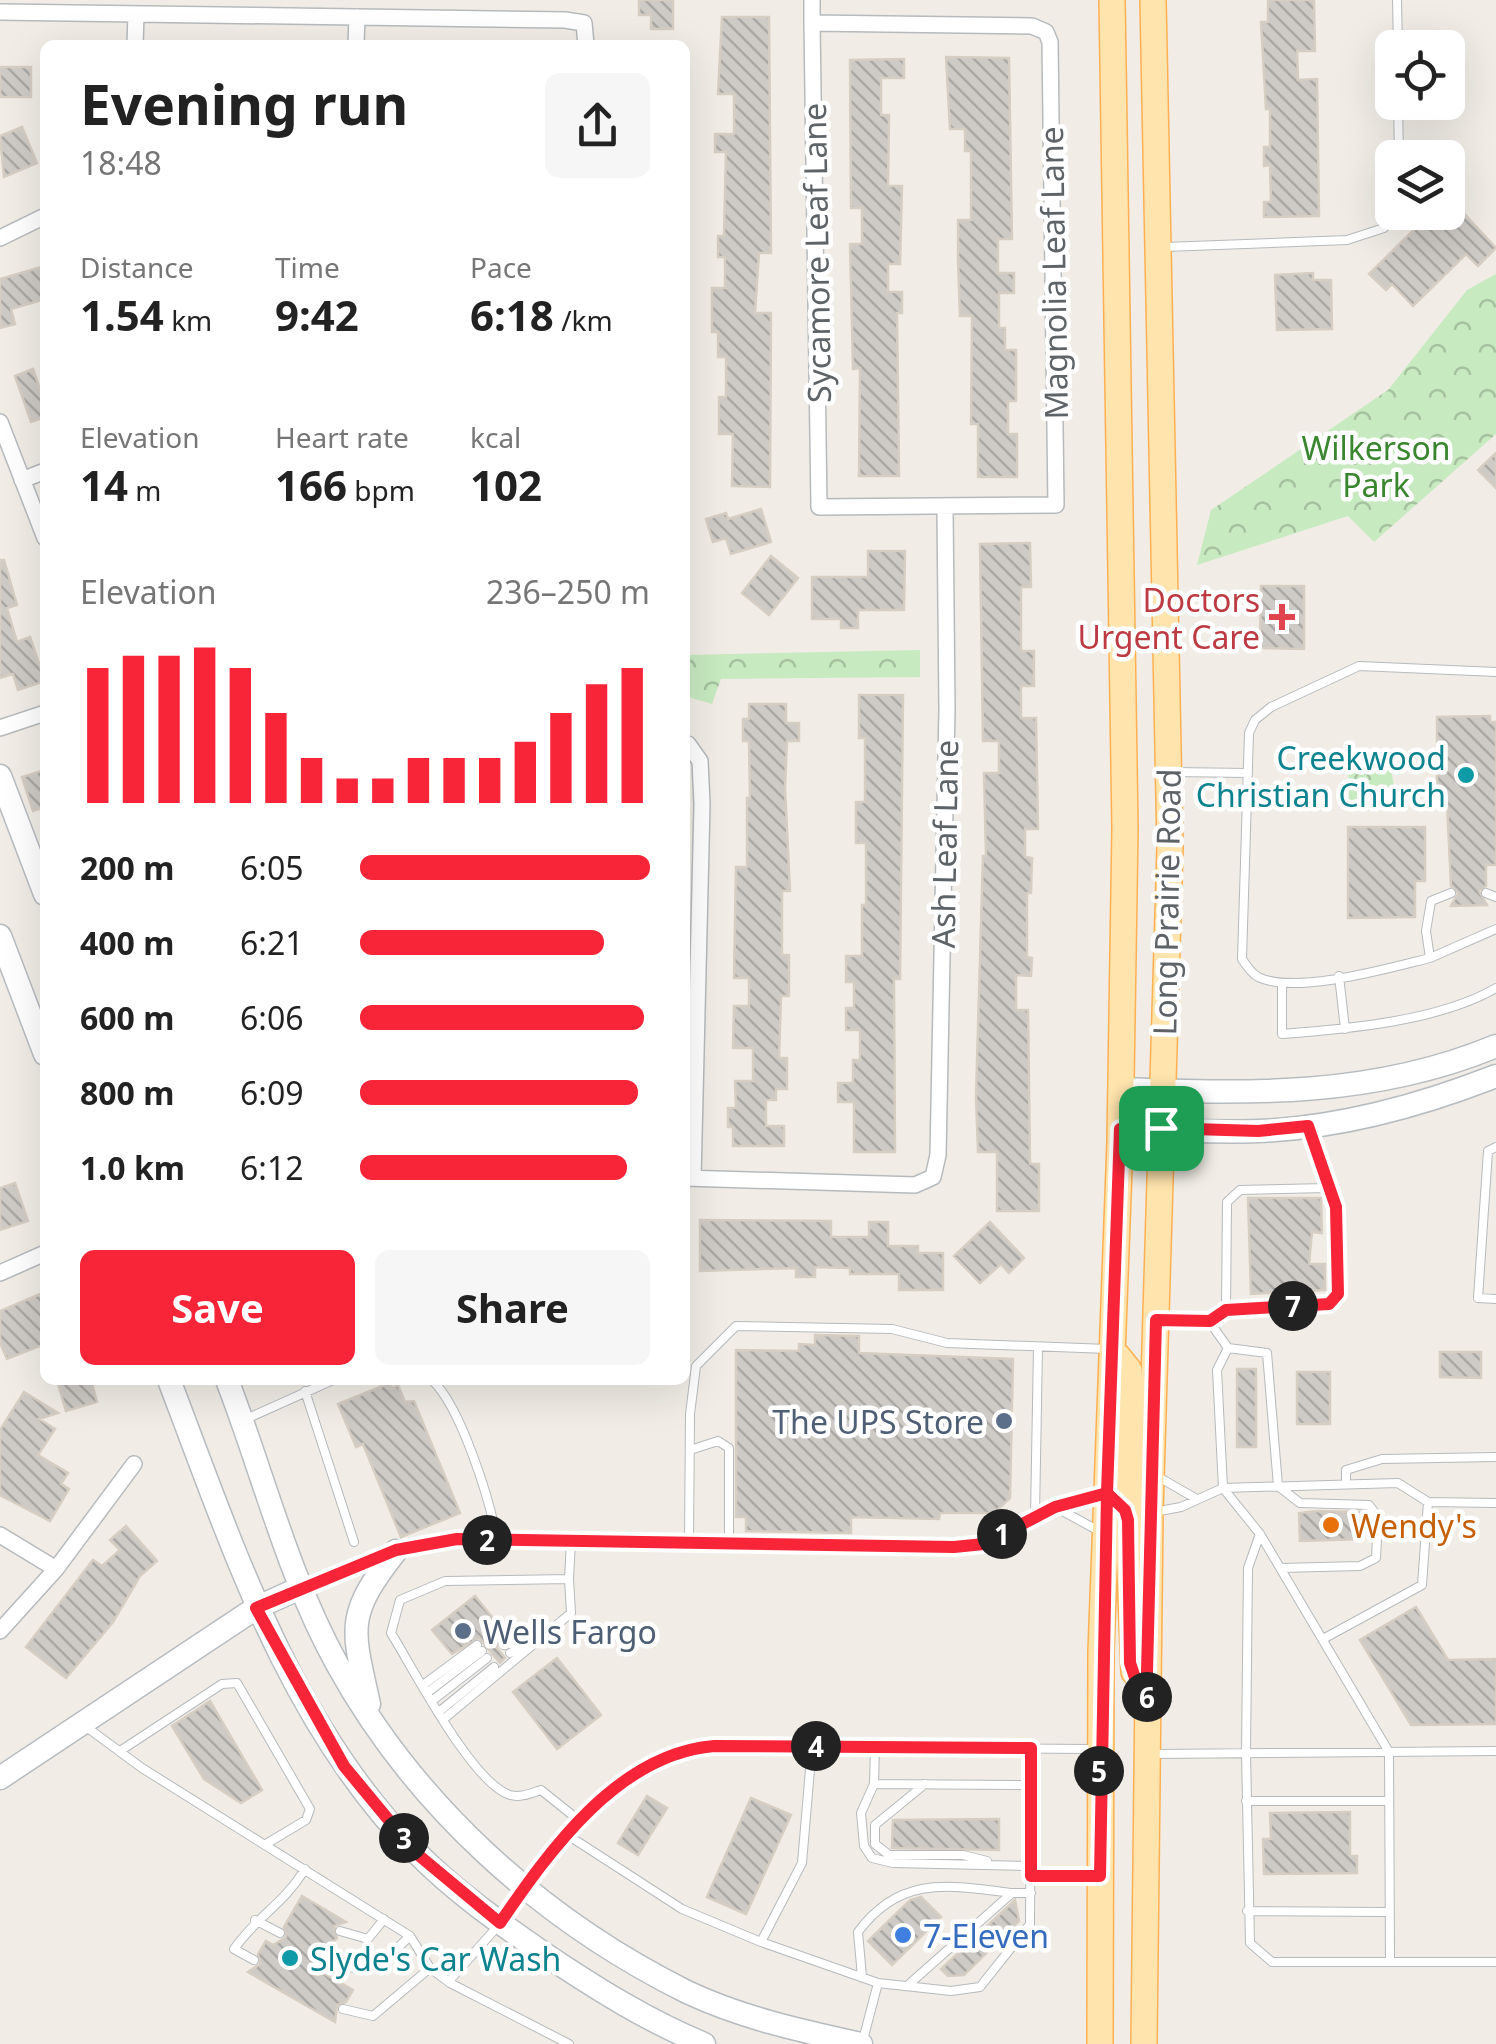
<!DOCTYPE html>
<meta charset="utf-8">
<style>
:root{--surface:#fff;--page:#f6f6f6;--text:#222;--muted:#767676;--accent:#f82438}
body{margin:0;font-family:"Noto Sans",sans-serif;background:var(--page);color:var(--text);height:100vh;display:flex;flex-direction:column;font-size:38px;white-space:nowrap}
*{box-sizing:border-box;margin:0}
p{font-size:32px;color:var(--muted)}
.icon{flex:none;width:55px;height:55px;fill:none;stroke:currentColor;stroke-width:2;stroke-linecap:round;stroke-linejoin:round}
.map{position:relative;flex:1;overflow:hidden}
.panel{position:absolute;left:40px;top:40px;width:650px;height:1345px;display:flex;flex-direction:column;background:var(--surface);border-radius:15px;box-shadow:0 10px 40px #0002}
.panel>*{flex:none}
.controls{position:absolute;left:1375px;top:30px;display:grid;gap:20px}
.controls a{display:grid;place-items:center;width:90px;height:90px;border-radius:15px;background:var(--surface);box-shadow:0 10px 40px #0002;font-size:50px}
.pin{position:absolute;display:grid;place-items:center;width:85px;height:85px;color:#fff;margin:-42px;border-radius:20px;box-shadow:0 5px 15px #0006}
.km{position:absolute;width:50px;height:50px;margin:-25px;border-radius:50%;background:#222;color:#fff;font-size:28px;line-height:50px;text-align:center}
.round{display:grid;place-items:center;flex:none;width:105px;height:105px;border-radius:15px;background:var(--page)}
.headline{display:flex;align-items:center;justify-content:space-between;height:170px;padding:0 40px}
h1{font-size:55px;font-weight:700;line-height:75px}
.figures{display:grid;grid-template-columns:repeat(3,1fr);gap:15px;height:170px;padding:10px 40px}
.figures div{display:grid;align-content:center}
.figures b{font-size:42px;font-weight:700}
.figures small{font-size:28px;font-weight:400}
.figures p{font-size:28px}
.chart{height:280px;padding:20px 40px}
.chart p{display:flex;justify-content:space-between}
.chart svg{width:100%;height:180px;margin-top:10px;stroke:var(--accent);stroke-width:6}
.action{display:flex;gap:20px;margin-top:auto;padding:20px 40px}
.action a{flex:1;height:115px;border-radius:15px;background:var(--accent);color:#fff;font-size:40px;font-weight:700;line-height:115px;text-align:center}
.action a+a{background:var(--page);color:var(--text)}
ul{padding:0 40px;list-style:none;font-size:32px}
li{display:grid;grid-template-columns:160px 120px 1fr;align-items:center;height:75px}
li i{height:25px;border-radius:12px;background:var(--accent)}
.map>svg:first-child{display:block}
.park{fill:url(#park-crowns)}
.building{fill:url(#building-back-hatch);stroke:#d6cdc3;stroke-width:2.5}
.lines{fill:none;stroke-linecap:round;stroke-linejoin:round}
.lane-casing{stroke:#b6babd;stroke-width:10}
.street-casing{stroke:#b6babd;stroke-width:18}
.secondary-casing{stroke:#b7bcc1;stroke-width:25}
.primary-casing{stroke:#fdb052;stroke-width:28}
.lane{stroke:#fff;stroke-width:8}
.street{stroke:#fff;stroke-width:15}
.secondary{stroke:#fff;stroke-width:22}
.primary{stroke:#ffe4ad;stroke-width:25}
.route-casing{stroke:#fff;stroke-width:20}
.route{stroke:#f82438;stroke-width:12}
.health-dot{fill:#e0444e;stroke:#fff;stroke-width:4}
.culture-dot{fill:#0f9aa8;stroke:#fff;stroke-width:4}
.service-dot{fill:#5c6f8a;stroke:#fff;stroke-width:4}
.food-dot{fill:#e8710a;stroke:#fff;stroke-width:4}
.shop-dot{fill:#3f7fe0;stroke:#fff;stroke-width:4}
.labels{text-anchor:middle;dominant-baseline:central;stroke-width:9;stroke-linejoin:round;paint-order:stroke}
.street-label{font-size:32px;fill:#5d6367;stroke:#fff}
.park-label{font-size:32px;fill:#39862e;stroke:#fff}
.health-label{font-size:32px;fill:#be3a42;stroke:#fff;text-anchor:end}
.culture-label{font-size:32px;fill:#0d838f;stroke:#fff;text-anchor:end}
.service-label{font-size:32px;fill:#4e5e75;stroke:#fff;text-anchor:end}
.food-label{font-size:32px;fill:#c56008;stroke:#fff;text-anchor:start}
.shop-label{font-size:32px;fill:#366cbe;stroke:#fff;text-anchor:start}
</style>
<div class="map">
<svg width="1496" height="2044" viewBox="0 0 1496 2044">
<defs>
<pattern id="park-crowns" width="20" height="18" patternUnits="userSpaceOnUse" patternTransform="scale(2.5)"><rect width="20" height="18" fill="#c7eac0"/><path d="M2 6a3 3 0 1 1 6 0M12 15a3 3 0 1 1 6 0" fill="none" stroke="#a5c1a0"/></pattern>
<pattern id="building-back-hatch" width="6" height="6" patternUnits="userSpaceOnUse" patternTransform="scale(2.5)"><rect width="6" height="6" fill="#cecac5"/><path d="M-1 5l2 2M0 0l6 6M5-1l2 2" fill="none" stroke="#aaa8a4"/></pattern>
</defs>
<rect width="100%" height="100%" fill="#f1ede6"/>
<path class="park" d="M1496 274V434L1374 542 1348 516 1197 565 1211 510 1388 390 1467 290Z
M920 650V677L721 679 712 704 685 696V655Z
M1362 754 1390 764 1397 803 1349 804 1348 768Z"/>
<path class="building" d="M639 0H673V29H651V15H639Z
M1268 0H1314L1315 51H1297L1298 80 1317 79 1319 216 1264 217V202H1271L1270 165 1264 166V147H1270V109H1266L1261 22H1268Z
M722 17H769L771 253H759L755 313H771L770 487 732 486 733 434H719V397H726V357H718V332H712V288H725V257H718V236H724L726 152H715V134H734V94H718Z
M946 57 1009 58 1012 239H998V273H1014V293H999V328H1005V350H1016V401H1008V434H1017V477H978V424H971L972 316H960L958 261V220H971V151H965V129H950Z
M904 59V78H881V115H889L888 186H902L900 264H888V292H902V313H897L899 476H859L860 368 853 369 850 244H862V208H851L850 60Z
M0 67H31V97H0Z
M22 127 37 163 4 177 0 136Z
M1448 196 1496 248 1478 266 1466 254 1413 306 1392 284 1386 290 1369 274 1432 212H1448Z
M45 266V299L11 309 15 324 0 328V279Z
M1313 273V280H1331L1332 329 1277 330 1275 275Z
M33 369 40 389 45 388V417L31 422 15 376Z
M1496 453V488L1478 470Z
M761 509 771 542 731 554 726 538 713 542 706 519 726 513 728 519Z
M1030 543 1031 587H1021V651H1034V686H1021V718H1036L1038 829H1025V857L1032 858 1031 893H1027V957L1032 958 1031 976 1016 975V1010H1028L1030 1164H1039V1211H997V1152H978L976 1097 983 856H986L984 773H999V741H983L980 544Z
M868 551H905L904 610H858V628H841V619H812V577H868Z
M771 556 798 578 769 615 742 593Z
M0 560H4L17 605 7 608 17 642 30 637 45 681 18 690 13 674 0 678Z
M1261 586H1304V649L1260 648Z
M859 695H903L900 979H894L895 1152H854V1102H838V1083H853V1060H860V1030H846V1008H854V982H846V956H862V905H866V843H856V802H865V738H859Z
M749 704H786V723H799V741H787L785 788 790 891H782V955H789V996H781L779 1058H787V1089H776V1100H766V1126H784V1146H733V1127H728V1108H736L735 1081H753V1048H733L734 1006H749V978H734L736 867H747V798H750L749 741H743V719H749Z
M1490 716V722H1496V865H1486V886L1479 891 1487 905 1451 906 1458 893 1451 886 1447 802H1437V717Z
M45 770V807L33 811 22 777Z
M1348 827H1425V881H1415V917L1348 918Z
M15 1183 28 1221 0 1230V1188Z
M1248 1198H1321L1322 1233 1312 1232 1309 1264H1325V1290L1251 1294Z
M700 1220 831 1221V1237H869V1222H888V1246H918V1253H943V1290H899V1274H850V1268L815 1267V1277H796V1268L700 1271Z
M990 1222 1024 1258 1009 1273 1001 1264 980 1283 954 1256Z
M45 1292V1344L7 1359 0 1343V1311Z
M815 1335 859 1336V1353L1013 1359 1010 1498 994 1513H940L939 1519 851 1517V1533L746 1531V1517H736V1350L799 1351V1344L815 1345Z
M1440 1352H1481V1378L1440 1377Z
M1237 1369H1256V1447H1237Z
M1297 1372H1330V1424H1297Z
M57 1380H91L97 1402 66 1411Z
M390 1383 392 1388 398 1385 405 1402 414 1401 460 1513 401 1537 363 1444 356 1447 338 1404Z
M24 1392 58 1413 39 1419 55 1429 38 1455 68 1473 61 1484 69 1489 50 1521 0 1495V1430Z
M1317 1511 1363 1512V1539L1300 1541 1299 1513Z
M126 1526 157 1561 140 1576 113 1622 66 1678 26 1647 93 1560 102 1566 120 1550 110 1540Z
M475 1596 496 1622 487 1633 491 1640 499 1639 497 1648 505 1658 500 1663 479 1638 452 1654 432 1630Z
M1416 1607 1448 1660 1496 1659V1724L1411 1725 1360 1640Z
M557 1658 601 1715 557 1749 513 1692Z
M210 1701 262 1790 241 1803 204 1779 172 1726Z
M647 1796 667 1808 638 1855 618 1843Z
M751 1798 791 1815 746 1914 707 1897Z
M1350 1812V1856H1357V1873L1264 1874 1263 1839H1271L1270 1813Z
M999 1819V1850L892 1848 893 1820Z
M302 1896 346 1922 334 1926 337 1938 319 1956 322 1962 318 1970 353 1990 346 2002 337 2005 335 2022 248 1972 260 1964 258 1954 266 1941 273 1945 286 1937 284 1927Z
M921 1897 941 1917 892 1965 868 1941 910 1900Z
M1015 1900 1019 1921 964 1975 948 1976 941 1969Z"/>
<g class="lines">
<g class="lane-casing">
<path id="lane" d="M1397 0 1398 48
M1398 102 1399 158
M1165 247 1347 240 1384 228 1394 212
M1173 772 1248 773
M1451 893 1431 901 1426 931 1430 958C1389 968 1295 995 1258 977 1251 973 1246 965 1242 959L1249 733 1255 720 1271 707 1359 666 1496 672
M1486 893 1496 897
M1430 958 1496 929
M1339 976 1345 1029
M1282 983V1034C1347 1029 1440 1021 1496 988
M1496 1147 1488 1151 1478 1298 1496 1299
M1226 1311 1227 1202 1240 1190 1327 1188
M1158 1319 1209 1321 1226 1311 1329 1304 1339 1294 1336 1207 1309 1130
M1209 1321 1228 1348 1267 1353 1278 1486 1300 1503 1369 1505 1378 1517 1376 1558 1360 1566 1281 1568
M1228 1348 1217 1370 1223 1488 1260 1534 1389 1752 1390 1962
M432 1380C461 1407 490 1500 497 1540
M305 1391 354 1542
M246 1419 333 1380
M690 1450 718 1441 729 1448V1543
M1155 1475 1195 1498
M1346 1484V1470L1382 1459 1496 1457
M1055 1507 1099 1531
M1154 1512 1181 1507 1223 1488 1398 1483 1428 1502 1496 1503
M1035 1516 1038 1347
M1260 1534 1248 1568 1246 1753 1250 1943 1272 1962H1496
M571 1541 569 1579 445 1581 400 1600 391 1633C414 1670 472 1783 510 1795 521 1798 531 1793 541 1790L581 1822
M689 1542 690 1414 696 1366 736 1326 892 1329 947 1343 1108 1349
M398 1550 457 1539 954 1547 984 1544 1055 1507 1102 1495
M305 1586 385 1555
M494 1633 500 1628 546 1633
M1323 1639 1422 1585 1428 1502
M504 1645 542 1636
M510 1653 532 1642
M423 1685 477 1645
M428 1692 482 1651
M433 1700 487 1658
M440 1711 494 1667
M445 1718 571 1613 569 1579
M85 1726 142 1768 410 1936 430 1968 450 1983 569 2044
M875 1747 874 1784 861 1813 864 1846 872 1858 893 1863 1031 1866
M120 1751 222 1684 237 1683 310 1809 306 1820 266 1844
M1151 1754 1496 1751
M874 1784 1032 1785
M925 1784 875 1825V1844L889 1855H963L987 1861
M1246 1801H1389
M569 1836 682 1909 761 1942 802 1863 812 1746
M1031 1876H1096
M527 1885C575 1830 618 1771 690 1747L1094 1749
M1247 1911 1388 1912
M255 1920 280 1933
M340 1931 368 1939 384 1919
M761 1942 878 1983 863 2040
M326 1956C374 1981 374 1970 410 1936
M254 1960 234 1949C257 1916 284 1904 305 1869
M862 1977 858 1932C900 1875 948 1885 1012 1893
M449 1981 497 1927
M878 1983 951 1991 980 1987 1030 1924 1031 1748
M907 1986 1012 1893H1031
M343 2009 373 2016 430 1968"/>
</g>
<g class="street-casing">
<path id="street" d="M812 0V23L819 507 1056 505 1050 42 1046 32 1032 26 812 23
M0 12 565 20 584 23 586 45
M135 45 136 14
M356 45 357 17
M0 238 45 216
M0 422 45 538
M22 480 45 471
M0 728 45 713
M688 744 700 761 702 804 693 1178
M685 1178 915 1185 933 1177 938 1155 947 709 945 509
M0 1273 45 1253
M0 1535 56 1569
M0 1631 56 1569 134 1464"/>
</g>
<g class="secondary-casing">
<path id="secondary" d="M0 776 45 894
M0 936 45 1054
M1121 1089C1250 1094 1374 1097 1496 1046
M1120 1129C1166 1129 1212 1133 1258 1131 1338 1128 1422 1105 1496 1076
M169 1380C233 1547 288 1721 416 1852 454 1891 501 1924 546 1955 597 1989 648 2021 704 2044
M227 1380C263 1473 288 1576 337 1664 415 1806 542 1920 687 1992 742 2018 802 2031 861 2044
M369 1704C352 1627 345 1616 396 1551
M0 1778 256 1608 302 1587"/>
</g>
<g class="primary-casing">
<path id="primary" d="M1112 1349 1129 1370 1131 1487 1150 1513
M1107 1493 1125 1509 1128 1521 1134 1672
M1100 2044 1101 1652 1120 1142 1125 829 1112 0
M1144 2044 1150 1513 1170 848 1153 0"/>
</g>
<use href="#lane" class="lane"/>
<use href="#street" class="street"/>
<use href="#secondary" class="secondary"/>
<use href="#primary" class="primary"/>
</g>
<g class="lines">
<g class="route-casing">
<path id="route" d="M1161 1128 1120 1129 1107 1493 1055 1507 984 1544 954 1547 457 1539 396 1550 256 1608 344 1766 416 1853 500 1923C550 1850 618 1754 714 1746L1031 1748V1876H1100L1107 1493 1125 1510 1128 1520 1130 1663 1146 1710 1156 1320 1210 1321 1226 1310 1329 1304 1338 1294 1336 1207 1308 1126 1258 1131 1161 1128"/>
</g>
<use href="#route" class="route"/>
</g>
<path class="health-dot" d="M1277 602h10v10h10v10h-10v10h-10v-10h-10v-10h10z"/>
<g class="culture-dot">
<circle cx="1466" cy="775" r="10"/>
<circle cx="290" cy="1958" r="10"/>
</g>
<g class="service-dot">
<circle cx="1004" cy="1421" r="10"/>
<circle cx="463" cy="1631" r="10"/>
</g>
<circle class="food-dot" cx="1331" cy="1525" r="10"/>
<circle class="shop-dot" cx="903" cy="1935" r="10"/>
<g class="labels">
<g class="street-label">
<text transform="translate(816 253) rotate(-91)">Sycamore Leaf Lane</text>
<text transform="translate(1053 273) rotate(-91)">Magnolia Leaf Lane</text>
<text transform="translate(944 844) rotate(-89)">Ash Leaf Lane</text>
<text transform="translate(1166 902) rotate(-89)">Long Prairie Road</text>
</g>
<g class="park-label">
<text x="1376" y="447">Wilkerson<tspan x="1376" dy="37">Park</tspan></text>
</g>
<g class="health-label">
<text x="1260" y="599">Doctors<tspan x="1260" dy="37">Urgent Care</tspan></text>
</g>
<g class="culture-label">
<text x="1446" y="757">Creekwood<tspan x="1446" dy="37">Christian Church</tspan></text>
<text x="310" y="1958" text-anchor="start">Slyde's Car Wash</text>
</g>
<g class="service-label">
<text x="984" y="1421">The UPS Store</text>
<text x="483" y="1631" text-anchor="start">Wells Fargo</text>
</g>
<g class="food-label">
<text x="1351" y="1525">Wendy's</text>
</g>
<g class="shop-label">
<text x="923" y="1935">7-Eleven</text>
</g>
</g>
</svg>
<div class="controls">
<a><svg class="icon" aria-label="locate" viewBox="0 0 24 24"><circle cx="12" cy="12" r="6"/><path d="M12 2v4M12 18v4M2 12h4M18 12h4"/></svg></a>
<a><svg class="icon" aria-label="layers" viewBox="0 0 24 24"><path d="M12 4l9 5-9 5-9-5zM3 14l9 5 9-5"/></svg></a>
</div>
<div class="pin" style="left:1161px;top:1128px;background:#1e9e55"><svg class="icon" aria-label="arrive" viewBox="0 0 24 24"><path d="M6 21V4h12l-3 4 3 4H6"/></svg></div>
<b class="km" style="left:1002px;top:1534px">1</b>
<b class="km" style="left:487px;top:1540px">2</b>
<b class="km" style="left:404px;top:1838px">3</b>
<b class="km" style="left:816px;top:1746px">4</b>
<b class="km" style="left:1099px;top:1771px">5</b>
<b class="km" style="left:1147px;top:1697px">6</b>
<b class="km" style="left:1293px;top:1306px">7</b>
<section class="panel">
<div class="headline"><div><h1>Evening run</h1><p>18:48</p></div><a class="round"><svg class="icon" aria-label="share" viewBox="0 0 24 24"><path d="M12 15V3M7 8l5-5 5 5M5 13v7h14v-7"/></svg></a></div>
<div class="figures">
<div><p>Distance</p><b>1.54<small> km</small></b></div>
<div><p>Time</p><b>9:42</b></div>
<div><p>Pace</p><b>6:18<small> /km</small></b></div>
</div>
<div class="figures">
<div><p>Elevation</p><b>14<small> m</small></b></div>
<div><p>Heart rate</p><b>166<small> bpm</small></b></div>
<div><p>kcal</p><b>102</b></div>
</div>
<div class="chart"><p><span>Elevation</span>236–250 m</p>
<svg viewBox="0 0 160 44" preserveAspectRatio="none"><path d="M5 44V11M15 44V8M25 44V8M35 44V6M45 44V11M55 44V22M65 44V33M75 44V38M85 44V38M95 44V33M105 44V33M115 44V33M125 44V29M135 44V22M145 44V15M155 44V11"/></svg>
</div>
<ul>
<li><b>200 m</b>6:05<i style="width:100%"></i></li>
<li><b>400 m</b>6:21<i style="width:84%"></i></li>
<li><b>600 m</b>6:06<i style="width:98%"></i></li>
<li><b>800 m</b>6:09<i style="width:96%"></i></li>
<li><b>1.0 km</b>6:12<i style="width:92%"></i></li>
</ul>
<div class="action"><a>Save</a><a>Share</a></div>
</section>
</div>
